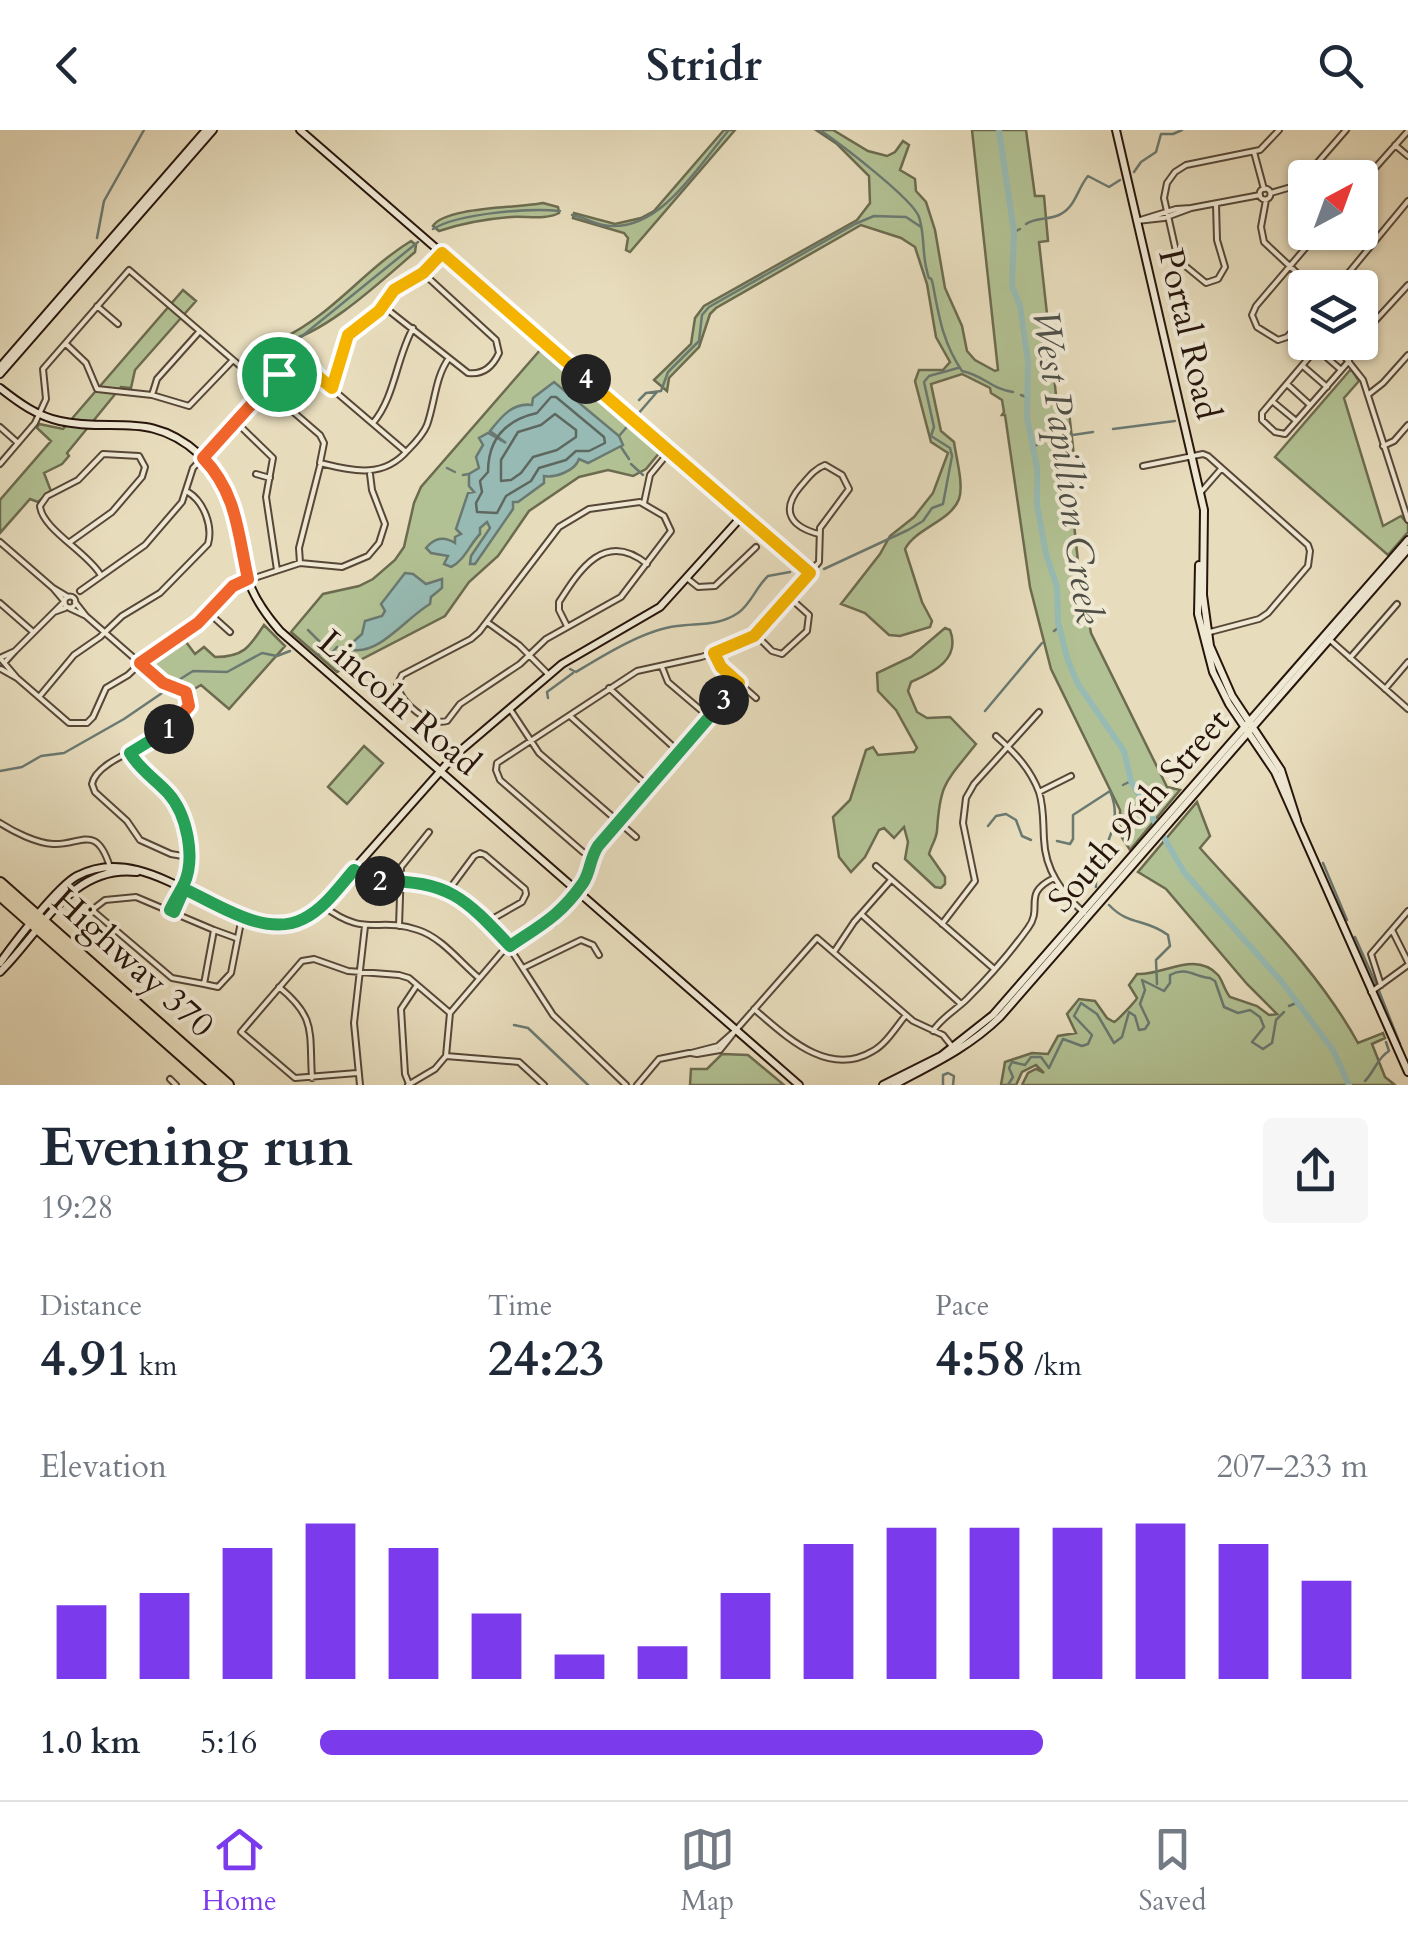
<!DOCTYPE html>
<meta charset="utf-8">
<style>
:root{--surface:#fff;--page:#f6f6f7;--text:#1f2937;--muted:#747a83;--line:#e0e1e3;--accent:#7c3aed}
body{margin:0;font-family:Cardo,serif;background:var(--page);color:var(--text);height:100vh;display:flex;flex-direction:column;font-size:38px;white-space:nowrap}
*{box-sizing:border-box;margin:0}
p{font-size:32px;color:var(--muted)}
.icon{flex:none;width:55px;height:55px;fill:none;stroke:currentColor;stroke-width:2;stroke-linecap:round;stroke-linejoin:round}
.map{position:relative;height:955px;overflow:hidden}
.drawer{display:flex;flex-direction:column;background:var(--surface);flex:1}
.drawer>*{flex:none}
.needle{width:65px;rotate:41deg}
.fabs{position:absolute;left:1288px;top:30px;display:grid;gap:20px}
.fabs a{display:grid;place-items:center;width:90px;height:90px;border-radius:10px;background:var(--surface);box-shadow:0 2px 8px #0004;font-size:50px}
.pin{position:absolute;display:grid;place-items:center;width:85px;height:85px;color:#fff;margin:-42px;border:5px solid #fff;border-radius:50%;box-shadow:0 2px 10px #0007}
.km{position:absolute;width:50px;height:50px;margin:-25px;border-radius:50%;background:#222;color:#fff;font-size:28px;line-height:50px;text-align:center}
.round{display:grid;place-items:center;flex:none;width:105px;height:105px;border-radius:10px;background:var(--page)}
.overview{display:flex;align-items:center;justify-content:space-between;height:170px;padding:0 40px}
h1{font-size:55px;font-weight:600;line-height:75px}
.stats{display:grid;grid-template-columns:repeat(3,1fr);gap:15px;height:170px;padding:10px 40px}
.stats div{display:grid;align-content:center}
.stats b{font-size:50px;font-weight:600}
.stats small{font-size:28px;font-weight:400}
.stats p{font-size:28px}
.chart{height:280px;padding:20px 40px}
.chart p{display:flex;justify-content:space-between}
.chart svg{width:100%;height:180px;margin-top:10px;stroke:var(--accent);stroke-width:6}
ul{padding:0 40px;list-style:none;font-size:32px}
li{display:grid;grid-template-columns:160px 120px 1fr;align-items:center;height:75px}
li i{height:25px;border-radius:12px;background:var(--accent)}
header{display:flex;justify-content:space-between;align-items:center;height:130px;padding:0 40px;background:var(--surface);font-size:45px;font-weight:600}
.tab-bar{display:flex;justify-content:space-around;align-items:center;height:140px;border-top:2px solid var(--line);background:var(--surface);font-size:28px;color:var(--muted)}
.tab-bar a{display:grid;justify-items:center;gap:5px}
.tab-bar .selected{color:var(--accent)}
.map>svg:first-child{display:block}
.green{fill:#b2c193;stroke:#6c6b50;stroke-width:2.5}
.water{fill:#97bbb4;stroke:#6a7971;stroke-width:2.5}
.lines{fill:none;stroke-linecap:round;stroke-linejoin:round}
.shore{stroke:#5f6860;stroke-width:2.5}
.stream{stroke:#6a7971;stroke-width:2.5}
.river{stroke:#97bbb4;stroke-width:6}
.street-casing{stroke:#574738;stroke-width:8}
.secondary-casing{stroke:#27150c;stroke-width:10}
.highway-casing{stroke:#27150c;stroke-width:14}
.street{stroke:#efe8d3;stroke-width:4}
.secondary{stroke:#efe8d3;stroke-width:6}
.highway{stroke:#e7dcbc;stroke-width:10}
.split-1-casing{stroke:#fff;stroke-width:20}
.split-2-casing{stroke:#fff;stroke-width:20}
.split-3-casing{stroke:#fff;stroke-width:20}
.split-4-casing{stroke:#fff;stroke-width:20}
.split-5-casing{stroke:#fff;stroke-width:20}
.split-1{stroke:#f0652b;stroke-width:12}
.split-2{stroke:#22a559;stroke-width:12}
.split-3{stroke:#22a559;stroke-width:12}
.split-4{stroke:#f5b400;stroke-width:12}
.split-5{stroke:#f5b400;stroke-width:12}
.labels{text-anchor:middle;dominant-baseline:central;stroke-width:8;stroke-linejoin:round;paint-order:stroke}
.street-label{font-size:35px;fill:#27150c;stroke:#efe8d3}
.water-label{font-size:38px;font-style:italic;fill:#4e4f47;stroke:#efe8d3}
</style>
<header><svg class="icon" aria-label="back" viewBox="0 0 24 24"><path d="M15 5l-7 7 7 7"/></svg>Stridr<svg class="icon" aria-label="search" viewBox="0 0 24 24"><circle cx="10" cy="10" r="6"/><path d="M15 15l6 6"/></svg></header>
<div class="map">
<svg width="1408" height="955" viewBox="0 0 1408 955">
<rect width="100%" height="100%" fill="#e7dcbc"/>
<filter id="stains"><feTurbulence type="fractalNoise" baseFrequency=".002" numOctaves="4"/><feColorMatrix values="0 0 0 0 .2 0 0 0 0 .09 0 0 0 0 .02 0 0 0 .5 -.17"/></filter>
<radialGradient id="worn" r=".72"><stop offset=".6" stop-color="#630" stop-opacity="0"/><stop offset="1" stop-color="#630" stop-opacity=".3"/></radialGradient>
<path class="green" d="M724 0H735L630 122 626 120 628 108 624 103 573 88 574 83 615 94 641 88 654 81Z
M816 0H833L868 21 887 26 895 22 903 11 909 15 900 40 915 49 916 61 926 72 935 100 945 158 962 196 967 221 975 230 995 241 998 240 972 0H1026L1035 66H1044L1048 111 1039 112 1058 283 1069 282 1074 326 1067 328 1079 441 1091 503 1167 657 1180 660 1130 720 1121 706 1120 680 1051 539 1030 457 1005 285H1002L1004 282 1002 270 991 263 990 258 962 244 931 254 941 301 954 312C956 327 964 355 959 369 951 391 916 398 905 419L922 472 932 491 930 497 900 506 889 505 865 483 841 474 880 424 890 406 914 387 933 363 948 323 931 312 915 251 919 240H943L950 232 936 207 927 154 915 117 901 108 861 95 716 178 710 184 699 217 669 248 667 261 654 250 691 214 695 188 704 176 857 90 870 73 869 46 837 14Z
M543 73 558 77 559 83C546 90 527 86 511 87 486 89 463 93 439 101L433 96C444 77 518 78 543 73Z
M411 111 416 115 415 122C380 152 325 204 283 212V208C332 185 365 139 411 111Z
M183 160 196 171 135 240 131 258 121 257 67 323 69 326 62 334 44 343 51 361 38 372 30 369 0 403V370L51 311 37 298 39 294 63 299Z
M541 219 660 322 646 339 633 346 608 340 579 347 529 381 498 426 469 452 445 486 337 542 291 502 323 464 359 456 373 449 395 430 404 417 414 373 421 357Z
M1351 239 1359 251 1344 268 1383 396 1401 386 1408 394V402L1388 425 1275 327Z
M264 495 285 516 229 579 201 555 189 562 163 548 146 533 183 508 195 524 204 517 215 527C243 527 249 518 264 495Z
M945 498 950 500C961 529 934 542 911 552L908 561 917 582 927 588 950 587 976 614C946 652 940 652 937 701 936 710 931 716 929 724L945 747V754L941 758 935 757 905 729 908 712 904 697 894 708 884 698 879 700 865 727 851 742 839 727 833 687 850 670 866 620 873 617 878 625 914 622 917 618 896 580 878 561 877 543 911 527Z
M364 616 383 633 347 674 328 657Z
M1197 672 1210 706 1200 718C1255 780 1318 840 1358 913L1383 903 1385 908 1372 914 1385 947 1395 955H1022L1028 943 1036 939 1044 943 1036 935 1022 942 1016 955H1001L1005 932 1032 923 1048 924 1058 906 1076 903 1067 884 1079 869 1095 871 1107 888 1114 892C1117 891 1135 872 1137 868L1129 855 1137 844C1162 846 1195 820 1218 845 1223 851 1224 860 1230 867L1257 876 1269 885 1277 884 1247 854 1166 759 1138 742Z
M722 924 748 925 784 955H690L691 939H707Z"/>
<path class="water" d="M554 252 619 306 623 315 588 333 579 329C575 341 555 348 544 346V353L518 372H513V379L475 434H470L471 426 490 398 487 392 480 398V404C470 414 464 431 451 437L444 434 448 426 431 423 426 418C434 408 444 406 455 413V407L461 404 456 399 468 363 474 362 469 356V344L479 338 476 327 483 315 479 308 488 303 506 313 490 301C501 287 513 272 532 275L533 268Z
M405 443 413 444 426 454 442 449V458L431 467 430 474C406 488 381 523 354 520L352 513 362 504 365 491 382 486 385 481 381 474Z"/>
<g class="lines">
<path class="shore" d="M551 267H556L604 307 605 313 589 321H576L566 330 539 338 531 351 506 366 497 383 477 382 476 373 482 362 480 351 488 342C488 309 506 290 537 283Z
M555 284 576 300V307L557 320 533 327 521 343 511 350 501 351V330L518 302 541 295Z"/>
<path class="stream" d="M820 0C839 13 913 69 919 87 925 105 922 124 927 141 930 156 930 141 933 155 939 187 943 213 962 241 985 246 991 259 1013 262
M1134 42 1141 32 1156 22 1161 4H1173L1182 0
M572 85C585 87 596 96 610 96 662 99 698 36 729 0
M1026 94C1037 87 1048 90 1059 85 1076 77 1077 59 1088 46L1109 57 1120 50
M433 99C459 83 530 78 560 81
M1014 102 1020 99
M97 108 104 71 144 0
M296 211 418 112
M1021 265 1028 268
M639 270 646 263 661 261 668 242 699 211 702 185 709 177 855 94 874 86 906 87 921 97
M1113 299 1175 291
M619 306 657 262
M1052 308 1093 302
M621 317 629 329
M1033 317 1046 310
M631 334 643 345
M447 338 455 342
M463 345 469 344
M824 439 908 400 923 391 932 378 943 374 952 326 950 318 931 306 934 297 924 252 929 246 958 238
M308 500 320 512 322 525
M1054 501 1059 497
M319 524H331L337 517
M570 539 576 542C604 525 644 500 677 496 698 493 719 496 738 483 751 474 756 457 768 446L790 442
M174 553 193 541 227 542 262 523 277 526 290 521
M548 568 547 562 573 543
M985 581 1042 513
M0 641 22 637 41 626 64 623 124 589 165 561
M1123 655 1131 651
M988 696 996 686 1006 684 1016 690 1022 706 1031 710
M1057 711 1070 714 1073 709V685L1110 661C1127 701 1094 720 1096 757
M1323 733 1347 790
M1109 775C1129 796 1145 788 1168 805L1170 816 1156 830 1157 854
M1355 807 1376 854
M1379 861 1400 914
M1289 876 1296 873
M514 895 528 898 588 955
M1365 951C1375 941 1377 928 1389 921L1386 912
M943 955V945L948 943 954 946 953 955
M1008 955 1013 947 1009 938 1012 932 1025 935 1031 927H1041L1049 938 1063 909 1082 916 1088 914 1092 905 1074 886 1081 873 1097 884 1114 913 1122 907 1129 882 1135 886 1139 900 1145 899 1149 893 1140 874 1145 860 1142 850 1164 861 1170 853V845C1186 836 1195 847 1210 848L1215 851 1224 877 1238 883 1250 880 1260 887 1264 897 1252 912 1263 919 1272 913 1276 890 1284 882"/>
<path class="river" d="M999 0 1014 102 1012 156 1020 176 1028 231 1027 287 1037 338V375L1046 424 1057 457 1058 492 1068 531 1078 554 1124 621 1131 651 1184 742 1282 852 1333 920 1349 955"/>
<g class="street-casing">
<path id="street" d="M1395 15 1408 26
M1254 22 1264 59
M1360 55 1408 1
M1259.5 64a5.5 5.5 0 1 1 11 0a5.5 5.5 0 1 1-11 0Z
M1271 63 1298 55 1346 0
M1266 70 1261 97 1264 112 1313 158
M1216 74 1217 110 1225 137 1218 149 1206 153 1178 130 1164 68 1167 53 1175 42 1186 35 1260 20 1279 0
M1191 78 1164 88 1137 91 1176 79Z
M1191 78 1260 65
M1346 146 1408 71
M97 176 118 194
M383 176 468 243C483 245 493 236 499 223L496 210 423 143
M1305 188 1287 207 1278 210 1257 197 1252 185 1256 176 1319 102
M1364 203 1408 155
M1322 212 1262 283V290L1275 302 1285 304 1349 231
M1333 212 1363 250 1408 390
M66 214 86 233 97 259 152 265 189 276 233 230
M1317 219 1340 239
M1304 237 1327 257
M1287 254 1309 274
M332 256 348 205 379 181 394 160 423 143 442 123
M1369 264 1383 253 1408 225
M152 265 157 249 199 202
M1272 271 1295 290
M237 293 273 328 266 367 277 440
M373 293C395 267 396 229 413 198
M0 297 18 313
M1383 316 1394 311 1408 295
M0 334 35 293 46 269 43 239 129 140 320 305 324 313 320 333C354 341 383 349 408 320 415 313 423 305 427 295 435 273 435 247 449 228
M1143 336 1203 324 1208 326 1308 415 1310 421 1308 436 1268 483 1259 489 1210 502
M256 344 270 348
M1201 362 1221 339
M640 372 664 386 671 401 621 467 546 509 520 534 460 574 447 591C428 596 402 574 397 555L402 545 471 509 479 502 559 397 589 379Z
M644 373 650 345 669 322
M0 412 53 458
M70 412 112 382 142 347 145 337 139 326 103 324 78 350 47 366 40 376C42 399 87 422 100 444
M300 433 299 418 320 336
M688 449 698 457 715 456 756 417
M80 461 145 415 182 372 193 338 286 238 307 230 316 245 406 322
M64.5 472a5.5 5.5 0 1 1 11 0a5.5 5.5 0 1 1-11 0Z
M64 471 53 458 68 467
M64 472 54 482 65 478
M0 473 32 501
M69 478 86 486 75 472
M209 483 230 502
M86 486 158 549 186 563 189 576C182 587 172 598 162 605 143 618 96 632 92 654L95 662 127 691 140 710 171 724 188 727
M487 492 519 515 548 544
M567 496 559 480V472C580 439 605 400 647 434
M756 505 772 521 782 524 807 501 809 485 789 467
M1329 509 1408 579
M15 521 54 482
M715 525 721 537 756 568
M0 528 17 548 1 539
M0 528 15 521 5 532
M1350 528 1397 474
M662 537 668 552 709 587
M17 548 69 593H87L93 587 106 558 128 545 150 524 198 493 236 454 300 433 342 437 368 426 379 413 385 394 372 360 370 344
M609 558 679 622
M1385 559 1408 532
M39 567 74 525 100 507 122 486 160 463 208 414C213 396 204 372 188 362
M510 579 539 623 636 707
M570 586 649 657
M996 606C1014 622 1030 638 1039 662 1044 677 1043 693 1044 709 1045 740 1062 763 1084 783
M130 623C140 640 156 650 169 664 190 689 192 728 182 758
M1039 662 1071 646
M0 693C14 702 36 713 53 714 80 716 96 692 110 737
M593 725 583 722 500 650 496 640 497 633 637 541 701 527 741 515 754 506 819 432 820 398 849 359 842 345 825 335C814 339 808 348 800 357 780 381 791 397 819 404
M876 736 993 838
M354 740 372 751H416L448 761 487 792 509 817 553 885 626 955
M448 761 474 726 480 723 485 725 525 759 526 764 522 772 487 792
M136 767 214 800 204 854 172 848 92 780 105 770Z
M322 775C366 809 377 786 418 800 441 807 461 833 479 848
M170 780 180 757
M174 782 184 759
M861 784 961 874
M942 794 975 751 963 693 966 668 974 654 1039 582
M399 796 401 737 429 702
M540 799 585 750 589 729 598 716 739 553
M214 800 236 808
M1392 800 1408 832
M834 822 854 792 891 750
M523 838 581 810 593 815 599 825
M204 854 218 857 231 843 242 787
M1381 855 1371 824 1408 781
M279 857C317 888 309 902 312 948
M1371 862 1408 835
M754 879C787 907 828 948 873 921 886 914 896 897 906 885
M933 901C942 887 956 880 967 869 988 848 1010 823 1028 798 1044 777 1021 764 1054 748
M697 924 691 923 718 916 736 900 817 808 913 891 943 905 951 915
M697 924 720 920 736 900
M446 926 519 932 544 955
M357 943 295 948 241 902 302 831 314 829 348 841 399 845 409 848 450 883
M170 949 176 955
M409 954 405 944 401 879 417 855
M360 955 354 893 365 796
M408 955 435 939 446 926 450 883 502 822 554 793 586 756 593 742V725
M637 955 659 929 689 923"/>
</g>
<g class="secondary-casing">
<path id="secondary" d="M300 0 810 443
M1116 0 1204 380 1203 465 1210 516 1232 566 1281 640 1297 690
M0 237 206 0
M0 244 213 0
M0 258C19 273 37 286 60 291 113 303 150 280 199 324 241 362 234 400 248 449 254 469 267 486 280 501L799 955
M1199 435 1198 484 1213 542 1229 574 1275 642 1408 942
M0 833C14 813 58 756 77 746 162 701 245 841 322 775L453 627 562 534 660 477 743 385
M0 842C41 802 71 734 137 742
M883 955 941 926 993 885 1408 410
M894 955C933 934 968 918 1000 887L1408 419"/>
</g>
<g class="highway-casing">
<path id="highway" d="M0 753 228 955
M0 765 215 955"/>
</g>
<use href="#street" class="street"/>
<use href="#secondary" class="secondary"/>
<use href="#highway" class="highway"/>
</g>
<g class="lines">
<g class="split-1-casing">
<path id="split-1" d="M169 599 189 576 186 562 163 553 140 533 198 493 233 456 248 449C238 404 237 363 203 328L279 244"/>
</g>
<g class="split-2-casing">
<path id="split-2" d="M169 599 130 623C140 640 155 649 168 663 187 684 196 728 184 754 181 760 174 771 170 780L174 782 184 759C218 774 265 808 303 789 324 779 339 757 354 740L368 750 380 751"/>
</g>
<g class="split-3-casing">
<path id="split-3" d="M380 751C449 751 464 767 510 816 541 795 560 786 583 753 591 741 589 730 598 716L724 570"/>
</g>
<g class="split-4-casing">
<path id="split-4" d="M586 249 810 443 754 506 714 523 721 537 739 553 724 570"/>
</g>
<g class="split-5-casing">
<path id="split-5" d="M279 244 307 230 316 245 332 258 348 205 379 181 394 160 423 143 442 123 586 249"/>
</g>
<use href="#split-1" class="split-1"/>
<use href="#split-2" class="split-2"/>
<use href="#split-3" class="split-3"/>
<use href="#split-4" class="split-4"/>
<use href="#split-5" class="split-5"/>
</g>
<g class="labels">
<g class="street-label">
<text transform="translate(1189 204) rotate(77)">Portal Road</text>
<text transform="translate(399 573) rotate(41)">Lincoln Road</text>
<text transform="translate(1139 681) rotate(-49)">South 96th Street</text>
<text transform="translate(133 833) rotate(42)">Highway 370</text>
</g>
<g class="water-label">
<text transform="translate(1067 337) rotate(82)">West Papillion Creek</text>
</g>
</g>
<rect width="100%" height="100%" filter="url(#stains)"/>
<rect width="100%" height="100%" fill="url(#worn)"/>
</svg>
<div class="fabs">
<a><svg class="needle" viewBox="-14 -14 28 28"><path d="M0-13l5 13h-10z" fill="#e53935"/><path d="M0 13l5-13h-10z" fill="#747a83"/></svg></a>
<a><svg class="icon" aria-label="layers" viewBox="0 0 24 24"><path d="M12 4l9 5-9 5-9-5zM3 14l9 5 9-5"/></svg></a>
</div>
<div class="pin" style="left:279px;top:244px;background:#1e9e55"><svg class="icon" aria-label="arrive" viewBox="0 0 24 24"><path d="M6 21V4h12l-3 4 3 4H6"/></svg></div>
<b class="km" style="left:169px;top:599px">1</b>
<b class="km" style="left:380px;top:751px">2</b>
<b class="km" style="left:724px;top:570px">3</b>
<b class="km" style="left:586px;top:249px">4</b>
</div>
<section class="drawer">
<div class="overview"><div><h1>Evening run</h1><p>19:28</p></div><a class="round"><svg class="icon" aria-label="share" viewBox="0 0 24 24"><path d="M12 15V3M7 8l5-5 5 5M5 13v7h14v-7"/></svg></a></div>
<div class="stats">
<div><p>Distance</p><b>4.91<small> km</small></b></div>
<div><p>Time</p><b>24:23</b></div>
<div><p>Pace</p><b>4:58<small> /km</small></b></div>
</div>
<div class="chart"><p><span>Elevation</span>207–233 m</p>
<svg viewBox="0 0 160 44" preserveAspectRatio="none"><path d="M5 44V26M15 44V23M25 44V12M35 44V6M45 44V12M55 44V28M65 44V38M75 44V36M85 44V23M95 44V11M105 44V7M115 44V7M125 44V7M135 44V6M145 44V11M155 44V20"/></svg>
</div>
<ul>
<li><b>1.0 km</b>5:16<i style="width:69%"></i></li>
</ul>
</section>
<nav class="tab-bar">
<a class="selected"><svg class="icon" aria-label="home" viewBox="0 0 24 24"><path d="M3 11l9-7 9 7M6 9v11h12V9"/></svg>Home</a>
<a><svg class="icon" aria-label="map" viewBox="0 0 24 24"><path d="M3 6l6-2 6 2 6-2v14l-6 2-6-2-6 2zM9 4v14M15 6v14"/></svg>Map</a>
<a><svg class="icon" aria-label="saved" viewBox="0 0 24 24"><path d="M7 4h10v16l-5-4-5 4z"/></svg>Saved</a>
</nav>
